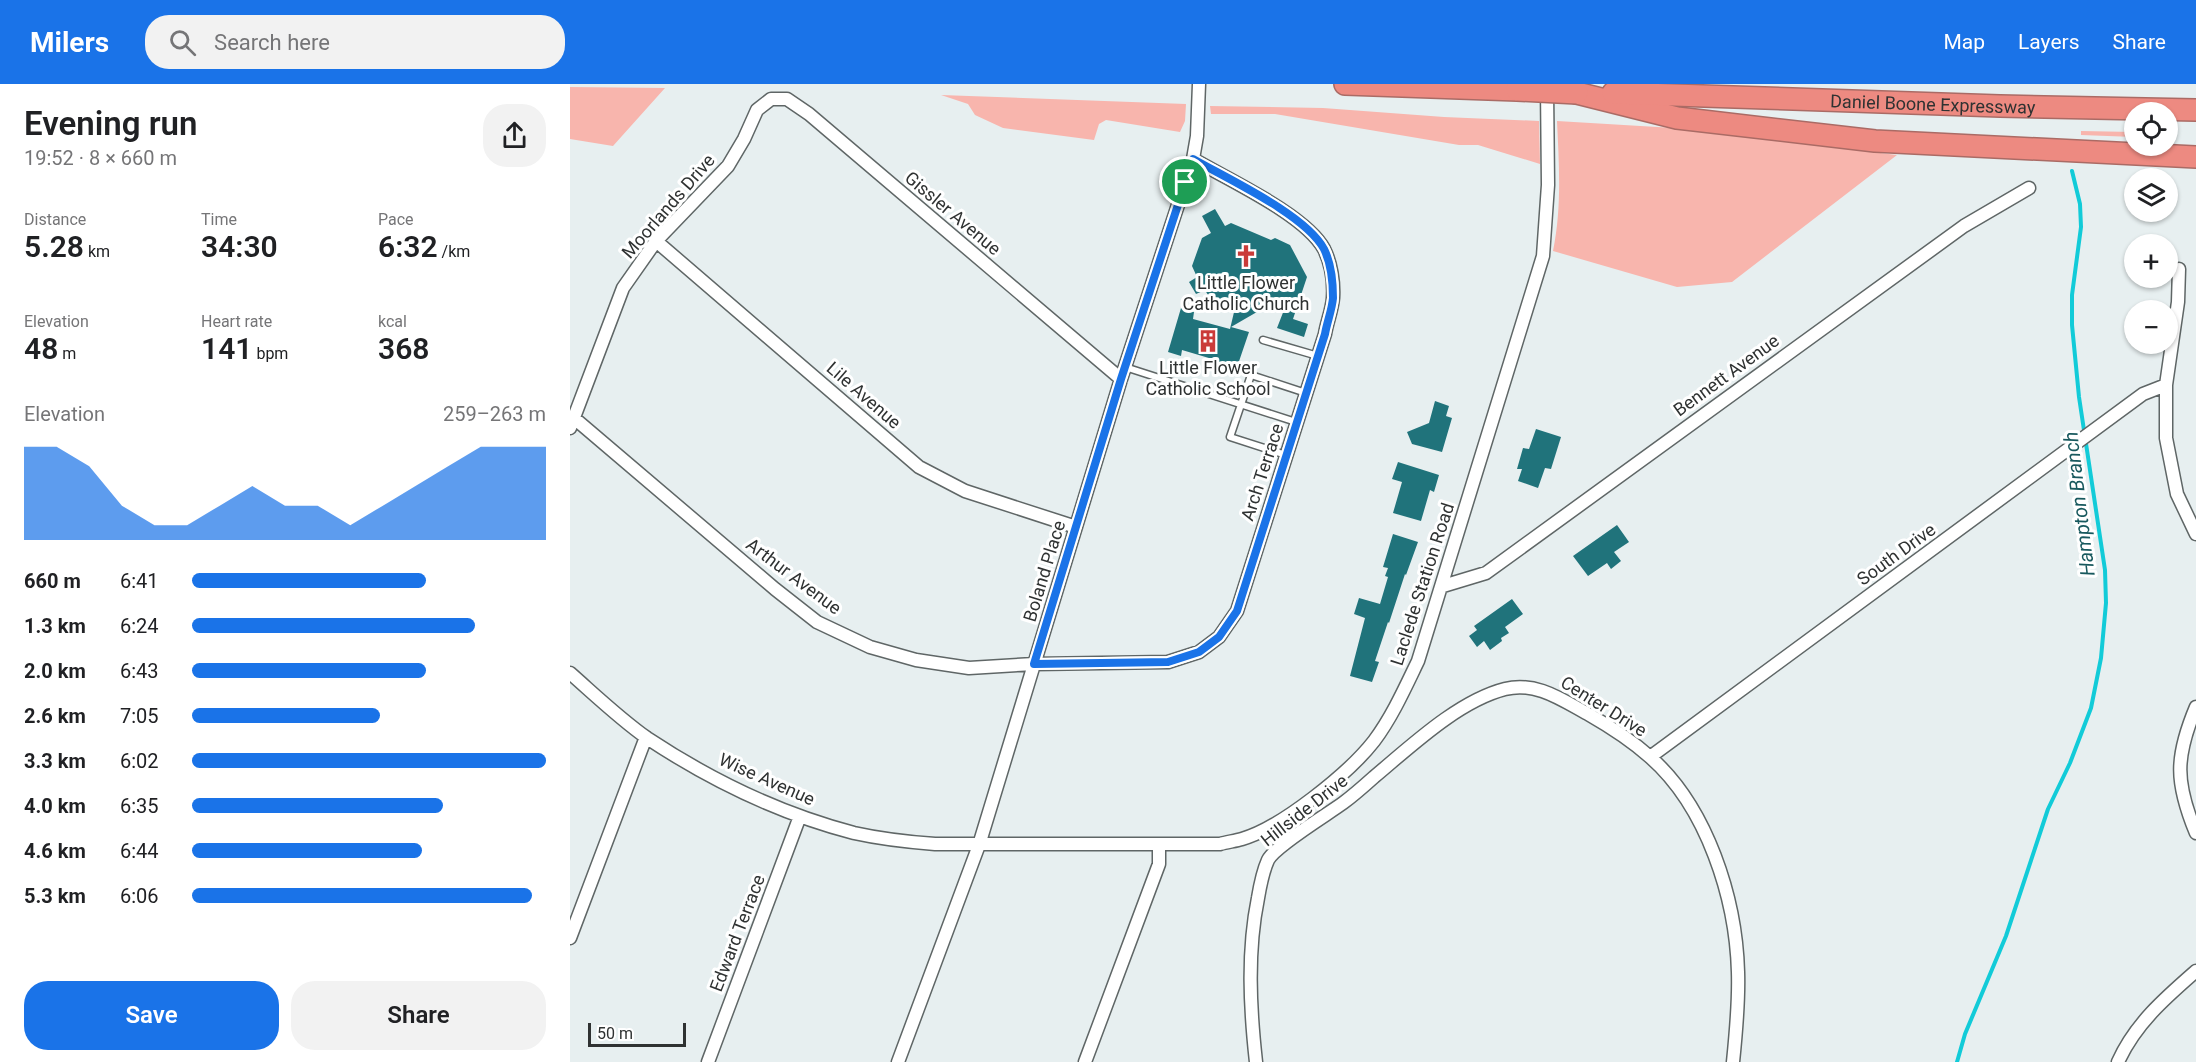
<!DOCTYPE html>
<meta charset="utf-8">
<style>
:root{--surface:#fff;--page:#f2f2f2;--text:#202124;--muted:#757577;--accent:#1a73e8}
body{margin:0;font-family:Roboto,sans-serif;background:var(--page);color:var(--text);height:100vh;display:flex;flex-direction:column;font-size:22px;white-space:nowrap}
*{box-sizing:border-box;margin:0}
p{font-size:20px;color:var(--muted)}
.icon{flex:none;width:33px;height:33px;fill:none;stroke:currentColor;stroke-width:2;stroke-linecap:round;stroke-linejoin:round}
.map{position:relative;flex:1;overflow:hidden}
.sheet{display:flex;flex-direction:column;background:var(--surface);width:570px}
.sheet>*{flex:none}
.fabs{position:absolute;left:1554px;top:18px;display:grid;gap:12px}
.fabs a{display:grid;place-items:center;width:54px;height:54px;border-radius:50%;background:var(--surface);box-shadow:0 2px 4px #0004;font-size:30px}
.scale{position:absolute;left:18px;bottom:15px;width:98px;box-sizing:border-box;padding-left:6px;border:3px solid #2f3232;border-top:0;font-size:16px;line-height:21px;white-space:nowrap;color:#2f3232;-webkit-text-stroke:4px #fff;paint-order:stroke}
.pin{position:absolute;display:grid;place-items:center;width:51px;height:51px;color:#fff;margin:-26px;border:3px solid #fff;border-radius:50%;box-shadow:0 2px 6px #0007}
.round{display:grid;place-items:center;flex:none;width:63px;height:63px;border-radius:24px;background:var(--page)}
.head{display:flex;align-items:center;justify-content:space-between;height:102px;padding:0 24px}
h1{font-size:33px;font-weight:600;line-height:45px}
.stats{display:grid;grid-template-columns:repeat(3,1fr);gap:9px;height:102px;padding:6px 24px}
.stats div{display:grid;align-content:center}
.stats b{font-size:30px;font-weight:600}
.stats small{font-size:16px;font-weight:400}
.stats p{font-size:16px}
.chart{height:168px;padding:12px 24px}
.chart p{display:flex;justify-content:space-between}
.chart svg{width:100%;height:108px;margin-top:6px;fill:var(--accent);opacity:.7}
.cta{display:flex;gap:12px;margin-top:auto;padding:12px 24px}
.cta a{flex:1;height:69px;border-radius:24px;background:var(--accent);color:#fff;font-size:24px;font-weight:600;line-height:69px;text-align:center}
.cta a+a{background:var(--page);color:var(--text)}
ul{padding:0 24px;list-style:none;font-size:20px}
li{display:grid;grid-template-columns:96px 72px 1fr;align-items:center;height:45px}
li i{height:15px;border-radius:8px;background:var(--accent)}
header{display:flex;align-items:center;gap:36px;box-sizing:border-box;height:84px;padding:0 30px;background:var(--accent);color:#fff}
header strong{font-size:28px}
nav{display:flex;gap:33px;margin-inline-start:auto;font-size:21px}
.search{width:420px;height:54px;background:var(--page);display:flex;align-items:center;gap:15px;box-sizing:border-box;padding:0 21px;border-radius:24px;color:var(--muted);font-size:22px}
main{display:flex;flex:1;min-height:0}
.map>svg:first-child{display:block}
.green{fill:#f8b5ad}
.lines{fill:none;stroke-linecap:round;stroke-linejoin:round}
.stream{stroke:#12cbd8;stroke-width:4}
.building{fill:#20737b}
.service-casing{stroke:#5f6666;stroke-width:9}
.minor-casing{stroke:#5f6666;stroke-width:15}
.motorway-casing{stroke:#aa6b65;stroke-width:24}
.service{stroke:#fff;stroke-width:6}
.minor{stroke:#fff;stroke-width:12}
.motorway{stroke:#ed8a81;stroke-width:21}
.motorway-bridge-casing{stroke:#aa6b65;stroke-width:24;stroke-linecap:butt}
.motorway-bridge{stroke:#ed8a81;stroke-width:21}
.route-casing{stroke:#fff;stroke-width:12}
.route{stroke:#1a73e8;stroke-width:8}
.labels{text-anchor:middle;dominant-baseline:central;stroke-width:6;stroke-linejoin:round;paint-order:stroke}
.street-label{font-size:18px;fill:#2f3232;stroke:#fff}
.poi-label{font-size:18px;fill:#2f3232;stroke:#fff}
.water-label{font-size:20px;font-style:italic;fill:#18595e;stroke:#fff}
</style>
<header>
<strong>Milers</strong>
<div class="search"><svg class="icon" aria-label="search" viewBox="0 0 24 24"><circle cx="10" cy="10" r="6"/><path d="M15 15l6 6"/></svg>Search here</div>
<nav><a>Map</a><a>Layers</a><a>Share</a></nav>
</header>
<main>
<section class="sheet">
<div class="head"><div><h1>Evening run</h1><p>19:52 · 8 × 660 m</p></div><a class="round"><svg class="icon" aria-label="share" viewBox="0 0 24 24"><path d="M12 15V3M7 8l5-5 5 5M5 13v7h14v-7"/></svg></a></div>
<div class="stats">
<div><p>Distance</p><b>5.28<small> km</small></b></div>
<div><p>Time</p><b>34:30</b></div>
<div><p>Pace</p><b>6:32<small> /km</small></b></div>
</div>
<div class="stats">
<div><p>Elevation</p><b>48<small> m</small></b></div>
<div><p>Heart rate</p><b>141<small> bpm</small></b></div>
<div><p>kcal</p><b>368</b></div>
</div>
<div class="chart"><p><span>Elevation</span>259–263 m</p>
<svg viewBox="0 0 160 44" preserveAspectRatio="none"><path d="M0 44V6L10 6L20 14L30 30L40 38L50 38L60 30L70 22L80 30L90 30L100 38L110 30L120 22L130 14L140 6L150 6L160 6V44z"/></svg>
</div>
<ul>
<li><b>660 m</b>6:41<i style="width:66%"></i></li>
<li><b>1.3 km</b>6:24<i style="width:80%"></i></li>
<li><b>2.0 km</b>6:43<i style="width:66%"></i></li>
<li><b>2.6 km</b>7:05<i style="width:53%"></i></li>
<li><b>3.3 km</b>6:02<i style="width:100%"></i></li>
<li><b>4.0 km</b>6:35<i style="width:71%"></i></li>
<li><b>4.6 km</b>6:44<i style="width:65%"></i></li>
<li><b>5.3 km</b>6:06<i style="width:96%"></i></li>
</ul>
<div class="cta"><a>Save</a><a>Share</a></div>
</section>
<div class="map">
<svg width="1626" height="978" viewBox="0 0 1626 978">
<rect width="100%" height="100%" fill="#e7eff0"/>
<path class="green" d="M0 3 95 4 43 62 0 55Z
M371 11 616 20 615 37 610 48 536 36 529 40 524 56 433 44 405 31 398 20Z
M640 22 753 24 874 33 969 37 970 80 908 61H889L705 30H641Z
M987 37 1104 44 1327 71 1162 198 1107 203 983 167C992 123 989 81 987 37Z
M1511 47 1564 48V53L1511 51Z"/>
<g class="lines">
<path class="stream" d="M1387 978 1395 950 1436 852 1478 725 1500 679 1521 624 1531 574 1536 519 1535 486 1509 313 1502 241V211L1511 143 1510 120 1502 87"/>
</g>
<path class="building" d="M645 125 655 142 661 139 701 156 705 154 720 161 737 193 723 235 738 240 734 253 707 244 714 226 699 221 661 243 679 248 664 292 646 286 649 277 612 266 611 272 598 268 611 224 624 228 623 235 660 245 665 224 641 216 635 206 626 210 619 198 627 193 622 182 632 154 641 149 632 132Z
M865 317 879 322 876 332 882 334 872 368 842 360 837 348 859 339Z
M966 345 991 353 981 385 975 384 968 404 948 397 952 385H947L953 364 959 365Z
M828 378 869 391 864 408 860 406 851 437 823 429 832 398 822 395Z
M1047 441 1059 458 1044 468 1051 477 1041 485 1037 479 1018 492 1003 472Z
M823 450 848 458 836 491 835 490 819 539 818 538 805 577 809 578 802 598 780 592 795 534 784 530 789 514 810 520 818 493 815 492 818 484 813 483Z
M942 515 953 530 935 543 939 549 931 554 932 557 920 566 914 557 907 563 899 552 907 546 904 542Z"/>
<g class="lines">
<g class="service-casing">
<path id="service" d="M693 256 748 272
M555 283 726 338
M716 371 660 353 681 291 736 309"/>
</g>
<g class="minor-casing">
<path id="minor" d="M86 157 349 383 395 407 506 443
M1609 185 1608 218 1596 301V354L1607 410 1626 450
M4 334 205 505 247 538 300 563 346 576 399 584 464 580 598 578 629 568 649 553 667 527 755 250C757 238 762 226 763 214 764 198 761 179 754 165 736 131 657 95 623 75
M0 344 53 204 86 157 158 82 174 55 187 26 201 15H217L239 30 551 295
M873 502 916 489 1394 142 1459 104
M0 589C25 611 50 635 77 654 139 695 211 730 284 749 311 755 338 758 365 760H650C657 758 665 757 672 755 711 744 779 689 804 657 822 633 835 604 848 577L973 172 978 101 977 4
M1626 623C1605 673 1605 698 1626 749
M1080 673 1573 310 1596 301
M0 854 76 653
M138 978 230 732
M328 978 409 761 551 295 623 75 627 52 629 0
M515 978 589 780V760
M686 978C680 924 677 868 688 814 690 802 693 787 698 776 705 762 758 730 773 719 784 711 794 702 804 693 840 663 888 617 935 605 966 597 992 616 1018 630 1039 642 1061 656 1080 673 1137 723 1166 814 1168 888 1169 918 1166 949 1163 978
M1548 978C1565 940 1595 914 1626 887"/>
</g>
<g class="motorway-casing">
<g id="motorway">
<path d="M775 0 947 6"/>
<path d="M1007 9 1107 34 1305 57 1626 73"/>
<path id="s1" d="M1043 9 1430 22 1626 26"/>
</g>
</g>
<use href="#service" class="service"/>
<use href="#minor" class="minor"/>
<use href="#motorway" class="motorway"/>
<g class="motorway-bridge-casing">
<path id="motorway-bridge" d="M947 6 1007 9"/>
</g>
<use href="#motorway-bridge" class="motorway-bridge"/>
</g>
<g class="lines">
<g class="route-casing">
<path id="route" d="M623 75C658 95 736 131 754 165 761 179 763 198 763 214 762 226 757 238 755 250L667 527 649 553 629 568 598 578 464 580 551 295Z"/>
</g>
<use href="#route" class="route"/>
</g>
<defs>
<g id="church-bare" transform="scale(1.8)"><path d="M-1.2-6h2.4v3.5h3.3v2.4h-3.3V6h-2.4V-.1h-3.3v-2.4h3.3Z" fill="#ca3b39" stroke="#fff" stroke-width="2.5" paint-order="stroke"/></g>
<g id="building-bare" transform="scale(1.8)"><path d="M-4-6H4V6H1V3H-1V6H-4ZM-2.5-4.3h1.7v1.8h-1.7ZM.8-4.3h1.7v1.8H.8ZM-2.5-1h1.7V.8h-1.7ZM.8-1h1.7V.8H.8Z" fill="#ca3b39" stroke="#fff" stroke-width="2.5" paint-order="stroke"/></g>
</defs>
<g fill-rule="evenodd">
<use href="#church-bare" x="676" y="172"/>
<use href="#building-bare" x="638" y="257"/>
</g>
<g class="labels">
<g class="street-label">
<text stroke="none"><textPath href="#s1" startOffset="320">Daniel Boone Expressway</textPath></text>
<text transform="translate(98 122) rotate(-49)">Moorlands Drive</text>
<text transform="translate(383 129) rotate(40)">Gissler Avenue</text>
<text transform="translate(1156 291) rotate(-36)">Bennett Avenue</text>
<text transform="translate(294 311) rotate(41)">Lile Avenue</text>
<text transform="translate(692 388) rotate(-72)">Arch Terrace</text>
<text transform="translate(1326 470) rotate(-36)">South Drive</text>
<text transform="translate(474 487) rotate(-73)">Boland Place</text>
<text transform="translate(224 492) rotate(37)">Arthur Avenue</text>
<text transform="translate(852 500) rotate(-72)">Laclede Station Road</text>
<text transform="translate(1034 622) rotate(32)">Center Drive</text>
<text transform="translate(197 695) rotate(24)">Wise Avenue</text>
<text transform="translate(734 726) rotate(-38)">Hillside Drive</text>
<text transform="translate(167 849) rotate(-69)">Edward Terrace</text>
</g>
<g class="poi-label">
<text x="676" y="198">Little Flower<tspan x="676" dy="21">Catholic Church</tspan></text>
<text x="638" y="283">Little Flower<tspan x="638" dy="21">Catholic School</tspan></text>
</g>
<g class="water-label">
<text transform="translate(1509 420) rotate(-97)">Hampton Branch</text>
</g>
</g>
</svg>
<div class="fabs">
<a><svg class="icon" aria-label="locate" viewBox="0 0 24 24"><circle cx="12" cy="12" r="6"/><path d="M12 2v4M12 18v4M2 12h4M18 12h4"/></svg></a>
<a><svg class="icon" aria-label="layers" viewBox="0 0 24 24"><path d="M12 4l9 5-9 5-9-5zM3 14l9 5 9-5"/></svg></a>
<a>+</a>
<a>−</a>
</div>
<div class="scale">50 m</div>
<div class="pin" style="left:615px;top:98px;background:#1e9e55"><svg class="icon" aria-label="arrive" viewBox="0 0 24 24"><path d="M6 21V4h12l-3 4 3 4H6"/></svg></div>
</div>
</main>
